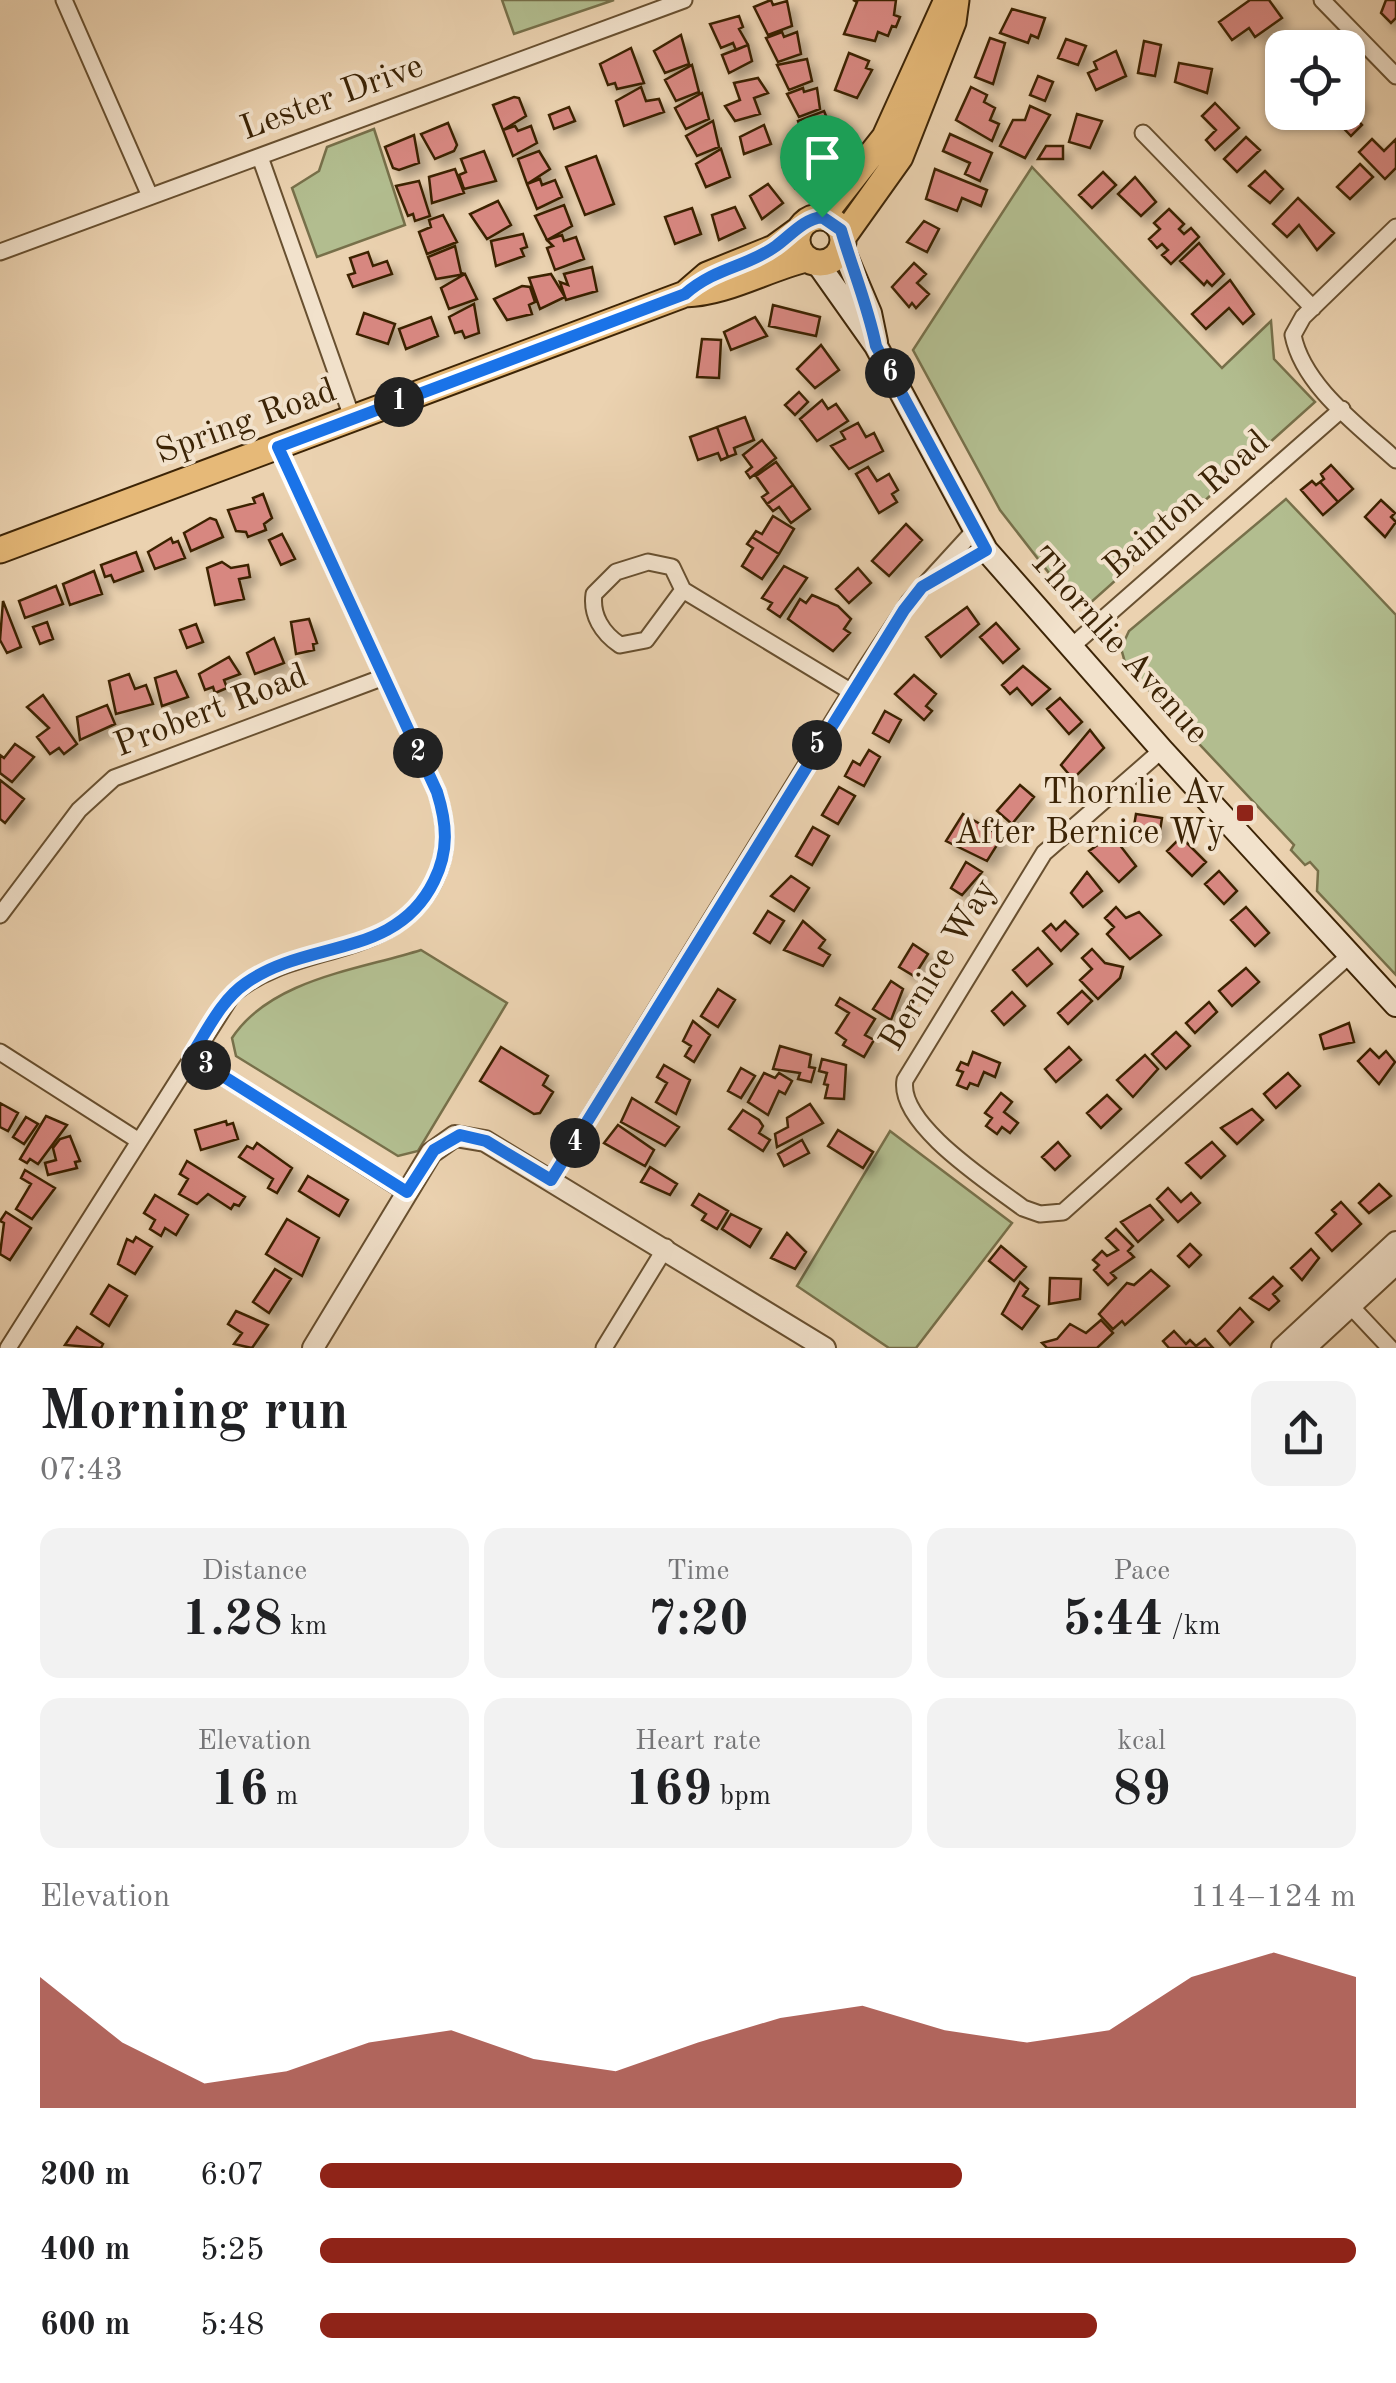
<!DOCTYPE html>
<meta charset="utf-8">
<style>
:root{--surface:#fff;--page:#f2f2f2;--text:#202124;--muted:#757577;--accent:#8f2418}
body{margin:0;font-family:"Old Standard TT",serif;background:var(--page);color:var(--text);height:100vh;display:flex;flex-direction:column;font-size:38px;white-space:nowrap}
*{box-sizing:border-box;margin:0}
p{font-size:32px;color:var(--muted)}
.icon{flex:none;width:55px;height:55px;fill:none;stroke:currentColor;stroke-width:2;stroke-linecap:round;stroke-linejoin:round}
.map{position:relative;height:1348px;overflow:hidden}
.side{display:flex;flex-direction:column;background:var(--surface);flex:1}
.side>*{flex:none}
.buttons{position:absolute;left:1265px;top:30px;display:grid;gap:20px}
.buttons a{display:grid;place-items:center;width:100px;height:100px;border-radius:20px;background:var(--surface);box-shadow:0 2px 8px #0004;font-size:50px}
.pin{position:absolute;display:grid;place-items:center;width:85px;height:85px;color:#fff;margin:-102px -42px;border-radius:50% 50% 50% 0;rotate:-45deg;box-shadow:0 0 10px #0007}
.pin .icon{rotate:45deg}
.km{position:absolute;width:50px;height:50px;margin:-25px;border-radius:50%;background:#222;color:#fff;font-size:28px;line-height:50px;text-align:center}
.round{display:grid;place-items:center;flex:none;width:105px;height:105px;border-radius:20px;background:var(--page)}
.overview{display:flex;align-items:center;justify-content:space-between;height:170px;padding:0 40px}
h1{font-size:55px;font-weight:600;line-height:75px}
.figures{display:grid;grid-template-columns:repeat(3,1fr);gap:15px;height:170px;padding:10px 40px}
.figures div{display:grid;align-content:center;border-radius:20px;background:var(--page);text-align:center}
.figures b{font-size:50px;font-weight:600}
.figures small{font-size:28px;font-weight:400}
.figures p{font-size:28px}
.chart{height:280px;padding:20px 40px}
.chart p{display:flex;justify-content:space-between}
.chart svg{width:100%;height:180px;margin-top:10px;fill:var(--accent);opacity:.7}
ul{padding:0 40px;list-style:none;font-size:32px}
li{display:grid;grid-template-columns:160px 120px 1fr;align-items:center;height:75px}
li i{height:25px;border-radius:12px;background:var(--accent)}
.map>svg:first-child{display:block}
.green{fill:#b2bd8f;stroke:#77704a;stroke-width:2.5}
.building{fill:#d78780;stroke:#3c2406;stroke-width:2.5;filter:url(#shadow)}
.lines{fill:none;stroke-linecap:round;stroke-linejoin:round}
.minor-casing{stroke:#685030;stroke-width:19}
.tertiary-casing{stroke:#685030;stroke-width:24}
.secondary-casing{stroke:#3c2406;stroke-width:26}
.primary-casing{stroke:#3c2406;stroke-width:29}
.minor{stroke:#f2e2cc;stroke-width:15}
.tertiary{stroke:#f2e2cc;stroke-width:20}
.secondary{stroke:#f2e2cc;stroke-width:22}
.primary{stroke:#e6b978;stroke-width:25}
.route-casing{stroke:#fff;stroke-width:20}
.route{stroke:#1a73e8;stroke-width:12}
.poi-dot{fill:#8f2418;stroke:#f2e2cc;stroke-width:4}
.labels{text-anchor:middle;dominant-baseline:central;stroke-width:8;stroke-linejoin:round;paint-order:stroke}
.street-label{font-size:35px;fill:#3c2406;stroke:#f2e2cc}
.poi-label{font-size:35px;fill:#3c2406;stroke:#f2e2cc;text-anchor:end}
</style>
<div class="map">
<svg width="1396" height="1348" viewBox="0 0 1396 1348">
<defs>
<filter id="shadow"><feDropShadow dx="7" dy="7" stdDeviation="5" flood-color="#0004"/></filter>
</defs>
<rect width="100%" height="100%" fill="#ebd2b0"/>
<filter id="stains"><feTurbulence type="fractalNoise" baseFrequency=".002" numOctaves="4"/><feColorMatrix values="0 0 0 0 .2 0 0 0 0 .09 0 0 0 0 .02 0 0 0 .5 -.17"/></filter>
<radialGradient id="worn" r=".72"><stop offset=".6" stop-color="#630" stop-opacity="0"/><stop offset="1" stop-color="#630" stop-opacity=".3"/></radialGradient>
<path class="green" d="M502 0H614L514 34Z
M374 129 405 225 317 257 292 188 319 171 327 147Z
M1032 167 1222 368 1271 321 1274 359 1315 402 1088 605 1073 604 1000 510 913 350Z
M1286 499 1396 615V975L1317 891 1318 871 1310 862 1305 865 1291 850 1294 845 1126 666 1121 648 1129 631Z
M421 950 507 1003 418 1151 398 1156 236 1056 232 1038C271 979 358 970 421 950Z
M890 1131 1012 1223 916 1348H889L797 1286Z"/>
<path class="building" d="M771 0 773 5 787 1 792 26 768 35 754 7Z
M853 0H896L894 15 900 17 896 27 892 26 888 36 878 32 875 41 844 34 857 2Z
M1250 0H1269L1282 18 1255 37 1249 28 1232 40 1219 22Z
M1386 0H1396V18L1391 23 1381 13Z
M1012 9 1045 18 1038 38 1031 35 1028 43 1000 33Z
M739 16 743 27 739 29 748 45 736 50 733 43 721 48 710 24Z
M782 32 784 37 797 32 801 54 778 62 766 38Z
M681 35 689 64 665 73 654 51Z
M990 38 1005 43 993 84 975 77Z
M1066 39 1086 46 1078 65 1058 58Z
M1144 41 1161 45 1155 76 1138 73Z
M748 45 752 61 729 73 722 55Z
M631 48 644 83 617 89 615 83 608 85 600 64Z
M1116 51 1126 76 1096 90 1088 73 1097 69 1094 62Z
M849 53 869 61 866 68 872 70 857 98 835 90Z
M807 59 812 81 789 90 777 65Z
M1179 63 1212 69 1207 93 1175 82Z
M692 65 699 92 676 101 665 80Z
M1038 76 1053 82 1045 101 1030 95Z
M758 78 768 93 754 98 760 114 735 121 725 106 740 100 734 83Z
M641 87 646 101 659 99 664 112 624 126 616 101Z
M971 87 987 95 984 102 995 108 990 120 999 124 992 141 956 120Z
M803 88 804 92 817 88 820 109 799 117 787 94Z
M1348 88 1363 103 1352 114 1362 125 1351 136 1328 112H1348Z
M702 93 709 119 686 129 675 108Z
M514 97 519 98 526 116 503 130 493 105Z
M1215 103 1239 128 1215 150 1206 140 1216 130 1202 116Z
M1030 106 1050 115 1025 158 1000 146 1013 120H1025Z
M569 107 575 121 554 129 549 115Z
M824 111 831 128 815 131 817 135 805 140 798 121Z
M1077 114 1102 121 1090 148 1069 142Z
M713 121 719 147 697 156 686 136Z
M448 123 457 145 454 151 435 159 421 134Z
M764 125 771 144 744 154 740 137Z
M515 126 518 131 531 126 537 143 513 156 503 130Z
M833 132 840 148 824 168 801 152 807 145 818 150 814 140Z
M950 134 992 153 980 181 965 174 970 163 943 151Z
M414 135 419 163 399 170 393 168 385 147Z
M1246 137 1260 150 1237 172 1224 159Z
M1372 139 1384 151 1396 139V168L1385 179 1359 152Z
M1046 146H1063V159H1038Z
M721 149 730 177 706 187 696 164Z
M484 151 496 181 464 189 459 175 466 172 461 159Z
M539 151 550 169 527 184 518 159Z
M596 156 614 204 585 215 566 167Z
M801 156 818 176 795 188 783 168Z
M1360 164 1373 177 1350 199 1337 187Z
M455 169 464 193 432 203 429 177Z
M935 169 987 190 981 206 962 198 957 211 926 199Z
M1265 171 1283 189 1270 203 1249 186Z
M1103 172 1116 185 1092 208 1079 195Z
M1135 177 1156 202 1141 216 1118 194Z
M540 179 542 185 555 180 562 197 537 209 527 184Z
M419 181 430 216 415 221 413 214 408 216 396 186Z
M768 184 783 203 762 219 750 196Z
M1298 198 1334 233 1317 250 1299 225 1287 237 1273 224Z
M498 201 511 225 487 239 470 214Z
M564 205 572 226 547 240 535 216Z
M735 207 745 228 719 240 712 215Z
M692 208 701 234 675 244 665 217Z
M1169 209 1184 224 1179 229 1184 234 1191 228 1199 237 1171 264 1162 255 1168 250 1162 244 1157 248 1149 239 1160 229 1154 223Z
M443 215 457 242 427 254 419 232 431 227 429 220Z
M924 221 939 229 927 252 907 242Z
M523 234 527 247 521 249 524 256 496 266 491 241Z
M562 235 564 241 576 237 584 259 555 270 547 248 553 246 547 240Z
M1199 243 1224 274 1212 286 1207 281 1204 285 1180 261Z
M455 246 461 273 465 274 436 279 428 257Z
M368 252 373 266 387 261 392 274 353 287 348 275 355 273 350 258Z
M914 263 926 274 917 283 929 294 916 308 912 303 909 307 892 287Z
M592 267 597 291 566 300 560 282 568 285 564 274Z
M465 274 477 299 449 309 441 288Z
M551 274 565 297 540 309 529 278Z
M1230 280 1254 314 1243 324 1229 308 1206 329 1192 314Z
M522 286 530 287 535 302 529 305 532 314 507 320 494 299Z
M474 304 479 333 465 338 462 331 455 333 449 317Z
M773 305 820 317 816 336 769 326Z
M364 313 395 324 388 344 357 334Z
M431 317 438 336 406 349 399 329Z
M755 317 767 336 731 350 724 332Z
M702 339 721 340 719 378 697 377Z
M821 345 839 370 815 388 797 369Z
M799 392 808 402 795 415 785 405Z
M822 400 828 409 836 404 848 421 817 441 800 419Z
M745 417 754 440 734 448 736 454 728 457 717 427Z
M858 423 866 437 874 433 883 451 849 469 831 446 845 439 841 432Z
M717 427 728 457 721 460 718 453 698 460 690 437Z
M762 440 776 458 750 478 746 472 752 467 743 455Z
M776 462 793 485 767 504 762 497 768 493 756 476Z
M1331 465 1353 489 1338 502 1320 482 1324 479 1321 474Z
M868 467 877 481 889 474 898 490 892 494 897 502 879 513 856 474Z
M1312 481 1316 485 1320 482 1338 502 1323 515 1301 490Z
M793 485 810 509 791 523 779 507 773 511 767 504Z
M263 494 272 518 264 524 266 530 248 537 246 532 236 531 228 510 255 503 253 498Z
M1381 500 1395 513 1391 517 1396 522 1385 537 1365 517Z
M773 516 794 529 779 554 752 537 756 531 762 534Z
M210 518 216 520 223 537 191 551 184 533Z
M906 524 922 540 889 576 872 561Z
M282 534 295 559 281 565 269 540Z
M752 537 779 554 762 579 742 566 753 548 747 544Z
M171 538 173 543 178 541 185 558 155 569 148 552Z
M136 552 143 571 114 582 111 575 105 577 101 565Z
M222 562 231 568 248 565 250 577 239 579 244 599 215 605 207 568Z
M784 566 807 578 780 617 768 609 772 603 762 598Z
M858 568 871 583 849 603 836 589Z
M94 571 102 594 70 605 63 584Z
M56 586 63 604 25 618 19 601Z
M812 595 838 606 851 619 844 629 850 633 833 651 788 619 800 599 806 603Z
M3 601 21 647 7 653 0 640Z
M967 607 979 624 941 657 926 637Z
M309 619 317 643 313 644 314 650 296 654 291 622Z
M47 622 53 639 40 644 33 627Z
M996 623 1019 649 1003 663 980 637Z
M196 624 203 642 187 648 180 630Z
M274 638 284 663 255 674 247 653Z
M229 657 240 674 224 680 227 688 215 693 213 687 205 690 199 674Z
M1023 666 1050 689 1032 705 1017 688 1010 694 1002 685Z
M176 671 188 697 162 706 155 678Z
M129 674 135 689 146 685 153 704 116 714 109 681Z
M914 675 936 694 926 706 932 711 924 720 895 694Z
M43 695 77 744 64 754 59 748 50 754 37 737 49 728 27 707Z
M1060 698 1082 722 1069 734 1047 709Z
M107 705 115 724 80 740 77 717Z
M885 711 901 720 889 742 873 733Z
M1090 730 1104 748 1073 779 1061 765Z
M15 744 34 757 12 782 0 773V755L4 758Z
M869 750 880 757 864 786 845 776 853 761 860 765Z
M0 780 24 799 5 823 0 819Z
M1020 785 1034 797 1012 824 997 811Z
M839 787 855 796 838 824 822 815Z
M963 814 1002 837 987 861 946 841Z
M1136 814 1162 818 1159 837 1133 832Z
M813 827 829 836 812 865 796 856Z
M1112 835 1136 866 1119 882 1089 851Z
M1181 837 1206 862 1192 876 1167 851Z
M966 862 982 872 962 895 951 888Z
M1219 871 1237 891 1224 904 1205 884Z
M1087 872 1102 891 1083 907 1071 893Z
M791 876 809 888 794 911 771 896Z
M1116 907 1126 918 1139 912 1161 935 1130 959 1107 934 1114 927 1105 918Z
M1246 907 1269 933 1255 946 1231 920Z
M768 911 784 921 770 943 754 933Z
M803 921 825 940 819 948 830 955 823 966 784 950Z
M1065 921 1078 934 1061 951 1043 931 1051 924 1056 930Z
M913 944 928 954 914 976 899 967Z
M1038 948 1052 964 1027 986 1013 970Z
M1092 949 1105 963 1123 967 1120 978 1098 999 1080 980 1092 969 1082 958Z
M1246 968 1259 982 1232 1006 1219 991Z
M891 981 903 989 891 1020 873 1009Z
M718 989 735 1000 718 1027 701 1016Z
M1082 991 1092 1001 1068 1024 1058 1013Z
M1012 992 1025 1006 1004 1025 992 1011Z
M840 998 875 1019 865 1035 874 1040 864 1057 843 1045 846 1040 836 1033 849 1013 836 1005Z
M1209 1002 1217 1012 1195 1033 1186 1023Z
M693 1021 710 1035 694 1062 685 1056 691 1046 683 1041Z
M1349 1023 1354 1042 1324 1049 1320 1035Z
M1176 1032 1190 1046 1166 1069 1152 1054Z
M780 1046 811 1055 809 1067 815 1068 811 1082 798 1079 800 1073 773 1069Z
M501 1047 548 1076 543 1085 553 1092 540 1113 534 1114 480 1081Z
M1069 1047 1081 1060 1056 1082 1045 1069Z
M1370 1049 1379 1058 1386 1051 1395 1062 1379 1084 1358 1061Z
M973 1052 1000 1063 995 1077 984 1072 978 1086 970 1083 967 1089 957 1085 963 1072 957 1070 961 1062 968 1065Z
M1145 1055 1158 1069 1133 1097 1117 1080Z
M822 1059 846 1065 844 1099 825 1098 828 1085 824 1084 827 1073 819 1071Z
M664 1065 690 1080 676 1114 656 1102 667 1083 657 1077Z
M741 1068 755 1076 741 1098 728 1091Z
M764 1073 775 1078 779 1073 792 1081 785 1094 779 1091 768 1115 748 1102Z
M1288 1073 1300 1086 1276 1108 1264 1094Z
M1001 1093 1012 1102 1004 1112 1018 1123 1010 1133 1002 1127 997 1134 986 1126 992 1118 985 1113Z
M1107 1095 1121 1109 1101 1128 1087 1113Z
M632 1098 679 1127 665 1146 621 1122Z
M0 1103 18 1113 8 1131 0 1127Z
M810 1104 823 1123 777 1147 775 1134 788 1127 787 1118Z
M1252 1109 1263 1120 1237 1144 1221 1128Z
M743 1110 759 1120 763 1126 759 1133 770 1140 763 1151 729 1129Z
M46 1116 67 1125 38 1164 30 1159 27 1163 20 1159Z
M26 1117 38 1124 24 1144 13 1137Z
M226 1121 227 1125 233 1123 238 1139 201 1150 195 1130Z
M618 1125 654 1150 645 1166 604 1143Z
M838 1130 873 1152 863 1168 828 1146Z
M70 1136 80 1161 75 1162 77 1168 48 1175 45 1163 56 1160 53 1148 60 1139Z
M802 1140 809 1153 784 1166 778 1154Z
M1058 1142 1070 1156 1055 1170 1042 1157Z
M1212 1142 1225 1156 1201 1178 1186 1163Z
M257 1143 292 1168 277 1193 268 1188 273 1179 239 1157 247 1146 253 1149Z
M187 1161 245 1197 239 1206 234 1204 231 1209 208 1194 197 1204 179 1194 188 1179 180 1174Z
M650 1167 677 1184 670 1195 641 1182Z
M25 1170 55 1188 32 1219 16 1209 31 1184 21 1178Z
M308 1176 348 1200 339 1216 299 1191Z
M1379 1184 1391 1196 1369 1213 1359 1203Z
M1168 1188 1181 1202 1191 1193 1200 1203 1178 1222 1157 1199Z
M699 1194 728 1211 717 1229 702 1220 706 1214 692 1205Z
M155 1195 188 1215 176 1235 165 1228 161 1236 150 1229 155 1220 144 1213Z
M1341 1202 1361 1224 1332 1251 1316 1233 1336 1214 1332 1210Z
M1150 1205 1163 1220 1138 1242 1121 1222Z
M6 1212 31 1228 10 1260 0 1254 4 1223 0 1221Z
M731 1214 761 1229 750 1247 722 1229Z
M287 1219 319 1238 302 1276 266 1254Z
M1116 1229 1133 1246 1128 1251 1134 1257 1111 1273 1116 1278 1108 1285 1094 1270 1099 1265 1093 1260 1102 1251 1107 1256 1118 1250 1106 1238Z
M787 1233 806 1252 795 1269 771 1258Z
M136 1237 152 1247 135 1274 118 1264 127 1239 133 1242Z
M1190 1244 1201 1255 1189 1267 1178 1256Z
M1001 1246 1026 1267 1014 1281 989 1261Z
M1311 1249 1319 1258 1302 1280 1291 1268Z
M275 1269 291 1279 269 1313 253 1302Z
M1151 1270 1169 1286 1125 1325 1122 1321 1113 1329 1099 1314 1127 1283 1134 1285Z
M1273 1277 1282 1286 1273 1294 1279 1301 1269 1310 1250 1298Z
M1050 1278 1081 1279 1080 1299 1049 1304Z
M1020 1282 1028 1289 1023 1296 1039 1306 1022 1329 1002 1314Z
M109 1285 127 1296 109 1326 91 1314Z
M1240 1308 1253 1322 1230 1345 1218 1331Z
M236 1311 268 1325 252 1348 234 1344 242 1333 228 1324Z
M1101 1320 1113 1333 1097 1348H1047L1042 1343 1057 1339 1070 1324 1086 1333Z
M77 1327 103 1344 101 1348 65 1345Z
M1174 1331 1186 1344 1190 1340 1196 1346 1205 1339 1213 1348H1169L1163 1341Z"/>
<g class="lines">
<g class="minor-casing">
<path id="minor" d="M64 0 150 196
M1322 0 1396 76
M1143 133 1313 308
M260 157 353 420
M1396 227 1303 317 1293 335C1303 386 1359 426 1396 460
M0 252 684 0
M648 562 672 567 683 590 646 640 620 645C602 633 591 615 594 594L616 572Z
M934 580 986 550
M683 590 850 691
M1071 647 1342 409
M1162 750 1044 853 905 1080C897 1124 990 1183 1023 1208L1040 1214 1063 1212 1351 954
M0 915 79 810 114 778 384 677
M0 1052 139 1141
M191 1056 407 1193
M551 1180 865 669 909 602 973 532
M1345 1300 1390 1348
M8 1348 232 995C293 941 394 962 434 882 449 851 447 824 437 792L278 447
M604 1348 666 1247"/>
</g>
<g class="tertiary-casing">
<path id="tertiary" d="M313 1348 431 1153 455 1136 485 1141 825 1348
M1282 1348 1396 1242
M1305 1348 1396 1264"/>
</g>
<g class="secondary-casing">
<path id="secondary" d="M842 247 870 313 876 342
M818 264 876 346 986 550 1162 750 1396 1005"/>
</g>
<g class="primary-casing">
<path id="primary" d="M797 240a23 23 0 1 1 46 0a23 23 0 1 1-46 0Z
M822 217 885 137 947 0
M843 237 900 157 953 22 956 0
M685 294 707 275 774 248 800 229
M0 550 685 294C726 293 765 269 806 259"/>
</g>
<use href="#minor" class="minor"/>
<use href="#tertiary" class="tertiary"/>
<use href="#secondary" class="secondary"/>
<use href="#primary" class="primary"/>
</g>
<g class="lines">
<g class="route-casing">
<path id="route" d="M822 217 841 230C852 268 868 306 876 346L986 550 922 587 904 610 551 1180 486 1141 460 1135 434 1150 407 1192 191 1056C207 1031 221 1000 246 983 308 939 396 959 434 881 449 851 447 824 437 792L278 447 685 294C716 267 747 267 776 246 791 235 804 219 822 217Z"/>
</g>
<use href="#route" class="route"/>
</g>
<rect class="poi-dot" x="1235" y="803" width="20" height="20" rx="5"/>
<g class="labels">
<g class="street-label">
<text transform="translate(332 98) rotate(-20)">Lester Drive</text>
<text transform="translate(246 422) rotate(-20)">Spring Road</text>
<text transform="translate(1187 505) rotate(-41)">Bainton Road</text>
<text transform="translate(1118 646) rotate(48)">Thornlie Avenue</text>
<text transform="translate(211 711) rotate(-21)">Probert Road</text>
<text transform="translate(939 965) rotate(-59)">Bernice Way</text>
</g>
<g class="poi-label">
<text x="1225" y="793">Thornlie Av<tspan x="1225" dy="40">After Bernice Wy</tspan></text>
</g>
</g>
<rect width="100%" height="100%" filter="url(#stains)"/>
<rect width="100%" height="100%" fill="url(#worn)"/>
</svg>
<div class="buttons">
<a><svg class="icon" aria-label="locate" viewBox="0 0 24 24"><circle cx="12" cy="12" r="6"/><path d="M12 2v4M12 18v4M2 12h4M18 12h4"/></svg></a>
</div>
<div class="pin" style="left:822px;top:217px;background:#1e9e55"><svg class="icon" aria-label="arrive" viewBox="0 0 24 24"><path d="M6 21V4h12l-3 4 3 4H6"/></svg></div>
<b class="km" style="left:399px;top:402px">1</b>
<b class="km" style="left:418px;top:753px">2</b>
<b class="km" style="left:206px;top:1065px">3</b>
<b class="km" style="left:575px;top:1143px">4</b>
<b class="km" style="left:817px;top:745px">5</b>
<b class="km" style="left:890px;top:373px">6</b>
</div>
<section class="side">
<div class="overview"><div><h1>Morning run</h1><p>07:43</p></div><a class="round"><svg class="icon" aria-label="share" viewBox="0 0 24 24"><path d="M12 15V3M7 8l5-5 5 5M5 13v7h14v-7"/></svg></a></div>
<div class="figures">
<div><p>Distance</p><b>1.28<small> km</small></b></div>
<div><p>Time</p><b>7:20</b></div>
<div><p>Pace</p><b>5:44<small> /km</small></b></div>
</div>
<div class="figures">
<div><p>Elevation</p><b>16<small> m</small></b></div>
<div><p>Heart rate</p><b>169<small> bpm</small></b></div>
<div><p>kcal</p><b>89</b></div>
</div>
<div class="chart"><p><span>Elevation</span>114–124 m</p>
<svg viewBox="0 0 160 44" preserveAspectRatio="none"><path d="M0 44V12L10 28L20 38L30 35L40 28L50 25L60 32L70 35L80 28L90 22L100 19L110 25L120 28L130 25L140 12L150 6L160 12V44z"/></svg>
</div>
<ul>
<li><b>200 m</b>6:07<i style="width:62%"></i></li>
<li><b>400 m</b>5:25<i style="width:100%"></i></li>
<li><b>600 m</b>5:48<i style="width:75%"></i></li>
</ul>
</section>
